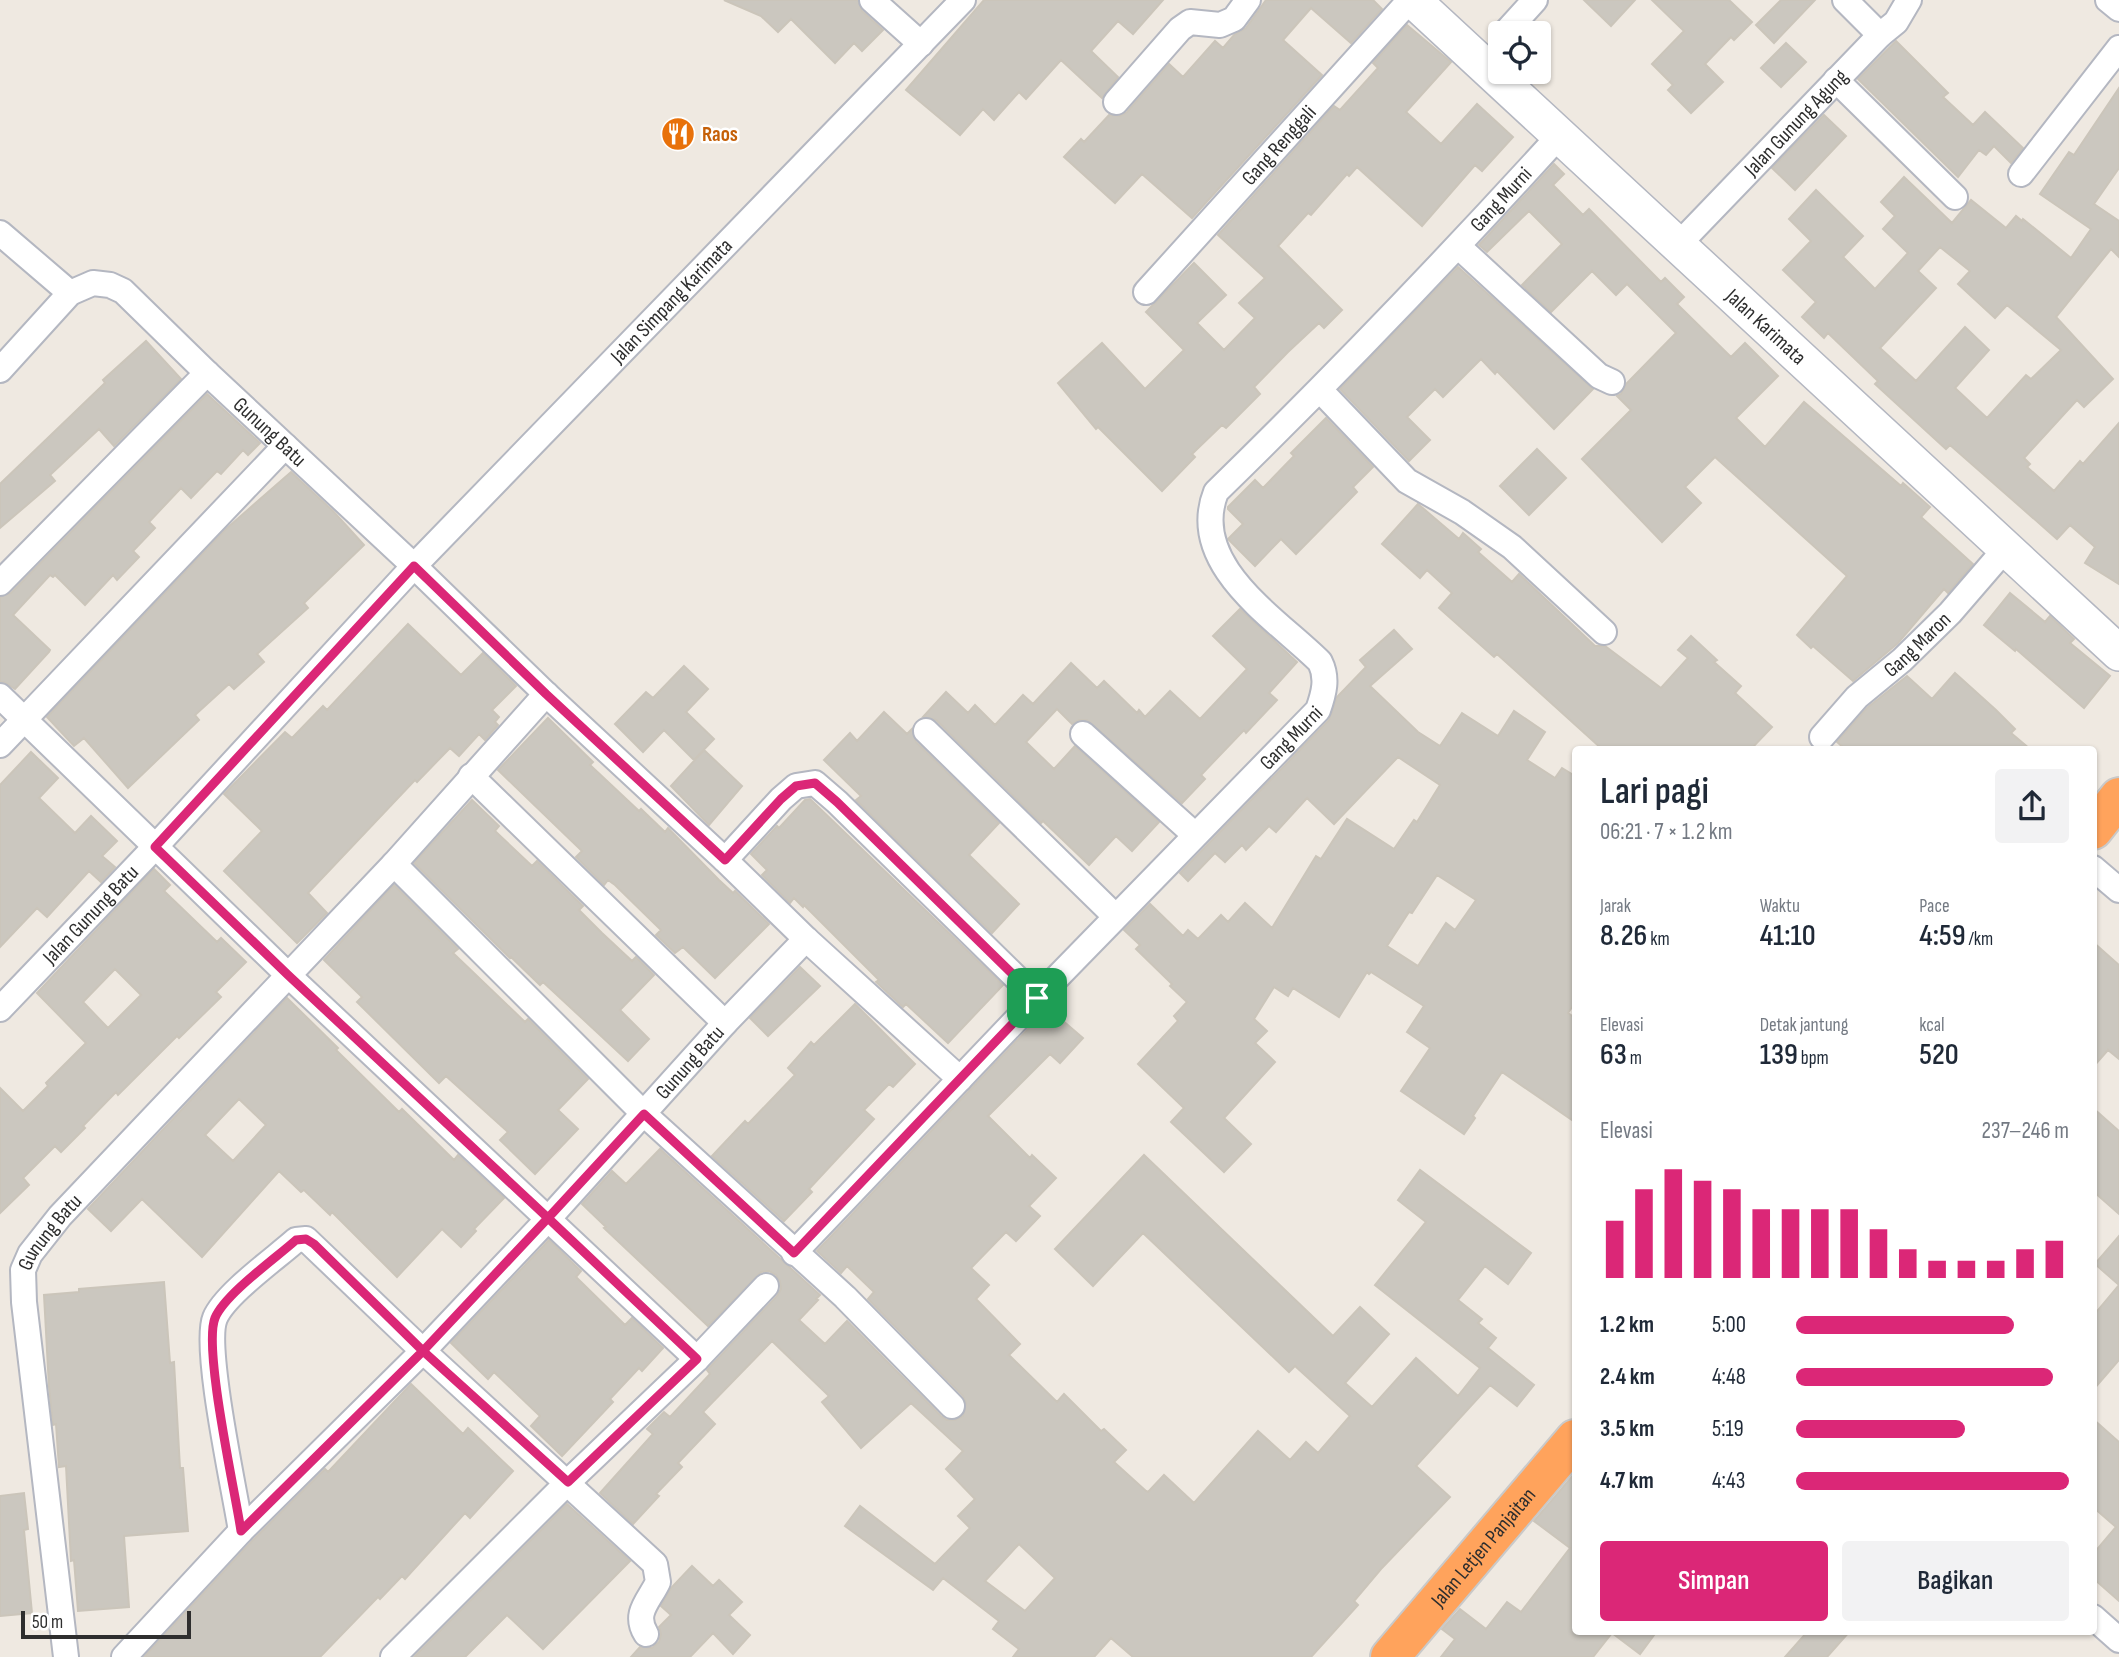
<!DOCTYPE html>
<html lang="id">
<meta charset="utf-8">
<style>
:root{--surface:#fff;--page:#f2f2f3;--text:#1f2937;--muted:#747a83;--accent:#db2777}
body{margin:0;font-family:"Sofia Sans Condensed",sans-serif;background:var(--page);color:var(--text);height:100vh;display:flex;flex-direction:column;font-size:26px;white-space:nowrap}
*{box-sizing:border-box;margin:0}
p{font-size:23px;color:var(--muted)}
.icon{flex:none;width:38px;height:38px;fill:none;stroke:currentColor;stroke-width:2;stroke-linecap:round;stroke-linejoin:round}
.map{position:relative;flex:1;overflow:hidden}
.drawer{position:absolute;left:1572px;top:746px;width:525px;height:889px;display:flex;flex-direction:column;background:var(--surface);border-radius:7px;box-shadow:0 2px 5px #0004}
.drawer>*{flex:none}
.fabs{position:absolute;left:1488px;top:21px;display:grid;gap:14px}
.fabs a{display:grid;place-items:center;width:63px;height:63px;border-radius:7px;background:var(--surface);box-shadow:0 2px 5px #0004;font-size:35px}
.scale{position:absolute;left:21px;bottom:18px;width:170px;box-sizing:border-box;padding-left:7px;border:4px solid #2e2e2e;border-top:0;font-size:19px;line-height:24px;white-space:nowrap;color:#2e2e2e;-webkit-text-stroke:5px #fff;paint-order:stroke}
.pin{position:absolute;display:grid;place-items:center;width:60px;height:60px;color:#fff;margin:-30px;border-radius:14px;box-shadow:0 4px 10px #0006}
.round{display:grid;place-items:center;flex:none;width:74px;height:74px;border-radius:7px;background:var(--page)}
.headline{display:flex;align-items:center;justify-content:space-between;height:119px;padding:0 28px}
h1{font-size:38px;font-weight:600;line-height:52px}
.figures{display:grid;grid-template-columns:repeat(3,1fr);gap:10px;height:119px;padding:7px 28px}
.figures div{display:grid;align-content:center}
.figures b{font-size:30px;font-weight:600}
.figures small{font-size:19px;font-weight:400}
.figures p{font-size:19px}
.chart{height:196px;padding:14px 28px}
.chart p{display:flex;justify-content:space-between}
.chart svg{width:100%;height:126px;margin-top:7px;stroke:var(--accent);stroke-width:6}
.cta{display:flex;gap:14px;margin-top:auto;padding:14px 28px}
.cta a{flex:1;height:80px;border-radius:7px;background:var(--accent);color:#fff;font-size:28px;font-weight:600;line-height:80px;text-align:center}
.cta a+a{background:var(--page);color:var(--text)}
ul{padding:0 28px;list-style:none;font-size:23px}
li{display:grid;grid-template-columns:112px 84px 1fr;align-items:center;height:52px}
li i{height:18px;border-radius:9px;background:var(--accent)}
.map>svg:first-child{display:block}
.building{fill:#cbc7bf;stroke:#cbc5ba;stroke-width:2;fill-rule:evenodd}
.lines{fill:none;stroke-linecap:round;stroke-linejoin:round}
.street-casing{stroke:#b4b7c1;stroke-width:28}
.secondary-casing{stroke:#b4b7c1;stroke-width:38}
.highway-casing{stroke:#c9c9c9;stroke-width:42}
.street{stroke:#fff;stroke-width:24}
.secondary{stroke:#fff;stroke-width:35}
.highway{stroke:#ffa35c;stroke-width:38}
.route-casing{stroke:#fff;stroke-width:14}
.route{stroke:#db2777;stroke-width:9}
.labels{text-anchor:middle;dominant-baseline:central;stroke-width:5;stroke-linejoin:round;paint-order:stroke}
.street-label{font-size:21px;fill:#2e2e2e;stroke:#fff}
.food-label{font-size:21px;font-weight:bold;fill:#c56008;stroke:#fff;text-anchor:start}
</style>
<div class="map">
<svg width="2119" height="1657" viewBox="0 0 2119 1657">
<rect width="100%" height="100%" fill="#efe9e1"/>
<path class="building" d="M724 0H858L862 11 883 30 862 51 854 43 835 63 791 19 778 32 761 16Z
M984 0H1163L1133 34 1118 21 1091 51 1118 77 1102 98 1061 60 1026 99 1019 92 994 120 983 109 960 135 906 90Z
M1266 0H1373L1382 9 1351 43 1311 8 1283 40 1322 75 1192 218 1142 174 1115 203 1064 157 1081 139 1084 142 1109 115 1120 116 1127 112 1169 64 1183 77 1215 41 1223 48 1234 35 1246 28Z
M1584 0H1635L1611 26Z
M1652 0H1729L1752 22 1734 40 1731 37 1705 64 1723 82 1691 113 1668 90 1673 85 1652 64 1684 31Z
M1781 0H1815L1774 43 1756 25Z
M1407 25 1451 62 1406 112 1441 144 1477 104 1513 137 1482 171 1475 165 1422 226 1357 167 1349 176 1347 174 1311 215 1308 213 1278 246 1342 310 1324 328 1319 323 1288 352 1254 387 1260 394 1226 428 1222 425 1192 454 1195 457 1162 491 1098 427 1096 429 1058 383 1102 343 1145 389 1184 350 1146 312 1194 263 1226 295 1197 323 1224 350 1255 318 1239 303 1265 278 1218 235 1334 106 1340 110 1378 68 1373 63Z
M1896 41 1948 93 1943 97 1973 125 1985 112 2023 148 2011 163 1994 146 1986 155 1979 150 1958 177 1858 79Z
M1786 43 1806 62 1781 87 1761 68Z
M2119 88V168L2094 204 2119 221V257L2111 249 2056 317 2113 379 2084 407 2077 400 2024 458 2030 464 2027 467 2054 491 2080 461 2083 464 2119 423V584L2085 563 2095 547 2070 525 2057 539 1950 445 1946 449 1875 384 1878 381 1828 333 1824 338 1802 317 1816 302 1783 270 1811 241 1789 219 1816 190 1863 236 1843 257 1875 289 1908 253 1883 229 1895 216 1881 202 1904 177 1952 223 1971 200 2006 228 2016 216 2022 221 2023 219 2071 258 2091 229 2040 194 2069 152 2074 155ZM1940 247 1970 271 1958 284 1995 318 2007 305 2061 350 2031 379 2026 375 1987 418 1955 388 1989 350 1965 327 1916 381 1880 348 1936 288 1918 271Z
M1824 115 1846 136 1795 190 1772 168Z
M1554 164 1564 174 1553 185 1583 215 1589 209 1661 282 1665 278 1684 297 1677 304 1731 357 1745 343 1778 376 1736 418 1765 447 1804 402 1901 486 1903 483 1930 507 1921 517 1973 564 1948 593 1944 589 1898 643 1853 681 1813 646 1811 648 1797 635 1847 576 1715 457 1685 487 1701 503 1662 542 1582 459 1631 410 1617 396 1621 394 1626 384 1676 333 1627 284 1616 295 1592 271 1551 312 1522 285 1562 244 1529 211 1487 252 1479 245Z
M1458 267 1593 389 1554 429 1497 371 1495 374 1481 359 1443 397 1435 389 1407 417 1430 440 1409 461 1340 389Z
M146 341 181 379 114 446 99 429 50 475 55 481 0 528V484L105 383 103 380Z
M207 394 260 443 248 455 243 450 221 474 217 471 191 498 181 488 149 522 155 528 133 551 139 557 117 580 113 575 85 605 55 575 53 577 50 575 13 615 50 650 49 652 15 689 4 682H0V597L11 593Z
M1326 418 1373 467 1353 487 1357 492 1296 554 1281 539 1255 566 1228 539 1243 524 1228 509V507L1255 480 1263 488 1294 456 1291 453Z
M1537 449 1566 478 1529 515 1500 486Z
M291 472 333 511 364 545 304 603 308 608 257 654 264 662 234 689 229 684 195 715 199 720 128 788 84 738 74 746 47 717 226 529Z
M1418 504 1459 539 1463 533 1481 549 1478 552 1512 582 1519 574 1595 646H1605L1661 688 1688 658 1678 650 1691 636 1717 660 1714 662 1741 686 1735 693 1772 727 1751 749H1602L1497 654 1494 657 1439 608 1452 593 1427 570 1420 578 1382 544Z
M2010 593 2045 622 2050 616 2074 639 2070 643 2110 676 2084 708 2016 649 2015 651 1984 625Z
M1240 609 1297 662 1269 693 1277 700 1246 733 1244 730 1201 775 1205 779 1182 803 1087 720H1079L1072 724 1057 709 1026 742 1054 769 1075 746 1159 822 1132 851 1116 836 1089 865 1043 821 1041 823 936 720 923 717 946 692 968 713 975 705 995 725 1023 695 1033 704 1071 663 1097 688 1104 681 1137 713 1139 710 1145 717 1170 691 1200 719 1247 669 1213 636Z
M408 624 461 675 483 653 516 686 492 710 499 717 495 722 498 725 485 740 479 734 459 756 450 748 417 782 415 780 308 893 327 913 297 943 224 871 262 831 224 794 285 732 292 738 323 706 327 710Z
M1394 630 1412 649 1370 686 1418 732 1440 746 1462 713 1498 736 1514 711 1545 732 1527 760 1555 778 1562 768 1575 776V1003L1568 1013 1575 1018V1122L1502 1072 1473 1116 1475 1118 1464 1134 1401 1091 1430 1048 1407 1032 1424 1006 1371 972 1369 974 1367 972 1339 1017 1293 988 1288 996 1274 987 1254 1019 1267 1031 1255 1043 1275 1062 1224 1118 1251 1144 1224 1172 1171 1122 1184 1108 1138 1064 1178 1021 1174 1016 1187 1002 1170 986 1172 984 1136 949 1140 945 1124 930 1150 904 1183 936 1188 930 1198 939 1221 915 1228 922 1245 903 1272 928 1316 856 1321 859 1347 819 1394 849 1414 820 1417 822 1440 785 1398 757 1334 824 1307 798 1276 832 1269 826 1246 850 1242 845 1225 862 1215 853 1188 881 1180 873 1329 720 1337 697 1366 667 1360 660ZM1437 875 1476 900 1455 930 1446 923 1418 966 1387 946 1409 912 1412 913Z
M684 666 708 689 686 712 714 739 694 760 664 730 643 752 615 724 646 692 653 698Z
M1955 673 1996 710 2015 729 2011 733 2030 749H1845L1837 742 1867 708 1907 676 1932 699Z
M884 712 907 734 912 729 916 742 999 823 969 855 1019 904 992 933 856 800 861 796 824 760 850 733 857 741Z
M548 718 593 762 590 765 639 811 641 809 665 832 668 828 719 880 733 893 735 891 769 924 715 978 683 947 675 953 656 935 661 930 615 885 608 880 604 885 576 857 582 851 498 770Z
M704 750 742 786 709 825 671 786Z
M31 752 58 778 39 798 75 833 91 816 117 841 102 856 115 867 101 882 89 871 47 917 37 908 0 947V785Z
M810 799 1003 985 948 1043 906 1004 903 1007 876 982 879 980 804 905 803 907 794 898 790 903 762 875 767 870 751 854 777 826 779 828 805 800Z
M472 800 499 826 495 831 532 866 537 861 583 906 579 910 602 933 632 961 636 957 654 975 620 1010 649 1039 628 1061 543 982 540 985 511 957 510 958 414 863Z
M154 869 170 885 164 891 217 942 221 938 246 962 216 992 221 997 179 1038 177 1036 118 1095 116 1092 83 1126 85 1128 61 1152 55 1146 23 1178 29 1185 0 1213V1088L23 1111 48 1086 46 1083 86 1043 37 993ZM115 969 141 995 108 1028 83 1002Z
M394 885 458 949 453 953 525 1022 528 1019 588 1079 558 1110 578 1129 535 1174 500 1140 508 1132 446 1076 439 1083 357 1002 362 997 324 960Z
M2093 942 2119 965V1059L2108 1050 2093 1067Z
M800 967 820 986 768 1036 750 1018Z
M287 998 338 1048 336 1050 399 1112 402 1109 454 1160 458 1155 504 1198 474 1229 476 1231 461 1247 442 1229 397 1277 332 1212 330 1215 304 1190 301 1192 279 1171 202 1257 142 1199 111 1231 88 1209ZM239 1099 266 1125 233 1161 205 1135Z
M855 1004 915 1064 893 1087 889 1084 864 1110 874 1119 809 1189 812 1192 784 1221 712 1156 745 1121 748 1124 795 1075 788 1068 811 1042 814 1045Z
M1048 1008 1083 1038 1060 1063 1050 1054 988 1116 1030 1158 1032 1155 1056 1178 1029 1206 1040 1216 1016 1241 1006 1232 971 1268 989 1285 976 1299 1020 1344 1009 1355 1057 1402 1064 1394 1101 1431 1104 1429 1126 1450 1114 1462 1146 1491 1148 1492 1164 1475 1194 1503 1258 1431 1290 1460 1306 1442 1318 1453 1350 1416 1295 1366 1289 1372 1143 1233 1093 1286 1055 1249 1144 1155 1333 1336 1360 1307 1389 1334 1345 1383 1372 1407 1416 1358 1458 1396 1480 1368 1375 1285 1426 1222 1398 1200 1420 1170 1531 1253 1508 1284 1485 1266 1458 1300 1482 1319 1478 1323 1496 1338 1488 1348 1534 1385 1517 1406 1490 1385 1416 1466 1450 1497 1381 1569 1354 1601 1358 1605 1311 1657H1133L1111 1638 1094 1657H1013L1019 1649 993 1629 999 1621 943 1578 933 1590 845 1526 860 1506 935 1564 970 1528 958 1516 975 1499 946 1469 963 1451 911 1403 861 1448 822 1402 829 1396 772 1341 703 1412 715 1424 678 1463 682 1467 656 1494 659 1496 633 1524 600 1493 653 1434 647 1429 664 1412 670 1417 710 1374 707 1370 777 1296 781 1289 780 1281 776 1275 769 1271 761 1272 708 1326 604 1228 606 1227 582 1204 612 1171 626 1184 660 1149 820 1295 816 1299 818 1300 799 1320 825 1344 847 1321 941 1416 947 1420H955L963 1416 966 1403 963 1396 868 1299 874 1292 847 1266 841 1273 817 1251ZM1019 1544 1055 1578 1025 1611 985 1581Z
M2093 1108 2119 1131V1214L2093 1191Z
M2119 1236V1285L2095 1264Z
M549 1240 581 1271 576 1277 625 1325 632 1318 663 1348 642 1371 639 1368 610 1399 613 1402 562 1456 531 1426 540 1416 494 1372 488 1379 451 1343Z
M164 1282 170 1363 174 1362 180 1468H183L188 1531 124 1536 129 1607 78 1611 74 1560 71 1561 66 1466 59 1467 56 1424 53 1425 49 1387 44 1295 79 1292V1289Z
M2119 1285V1360L2093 1390V1316Z
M411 1384 463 1434 468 1428 513 1471 470 1518 465 1513 405 1579 402 1576 380 1599 378 1597 320 1657H144L252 1541 325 1469 328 1472Z
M2093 1419 2119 1442V1601L2093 1578V1554L2116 1527 2093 1507Z
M1575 1473V1631H1657L1640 1654 1612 1633 1593 1657H1441L1455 1639 1442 1629 1460 1609 1486 1629 1507 1602 1521 1612 1570 1548 1534 1521Z
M24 1493 28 1529 24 1530 32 1613 0 1616V1496Z
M567 1504 630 1561 543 1649 507 1615 465 1657H414Z
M692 1566 713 1586 719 1580 742 1602 729 1615 750 1635 733 1654 713 1633 690 1657H631L640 1647 652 1648 659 1642 661 1634 659 1627 671 1615 661 1606 671 1588Z
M1808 1631H1850L1827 1657H1785Z"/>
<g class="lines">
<g class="street-casing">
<g id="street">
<path d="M872 0 921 44"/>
<path d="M1845 0 1880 35"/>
<path d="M2108 0 2119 9"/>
<path d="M1505 33 1535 0"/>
<path d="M1836 80 1955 197"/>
<path d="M1116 102 1180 29 1190 22 1220 25 1234 19 1248 0"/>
<path d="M2021 174 2119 48"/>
<path d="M0 233 70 293"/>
<path id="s1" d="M1678 245 1880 35 1896 22 1909 0"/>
<path d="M1459 247 1599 376 1612 382"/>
<path id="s2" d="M1146 292 1410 0"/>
<path id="s3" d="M0 370 70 293 93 283 110 285 123 291 207 373 414 566 546 694 725 860 806 939 960 1079"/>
<path d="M1320 390 1407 481 1462 512 1512 547 1604 632"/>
<path d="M0 583 207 373"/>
<path d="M0 696 288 975 697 1359"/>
<path d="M926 731 1115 916"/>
<path d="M1083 734 1195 835"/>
<path id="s4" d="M1822 737 1857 697 1902 660 1950 613 2007 547"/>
<path d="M0 745 285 446"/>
<path d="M471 776 725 1023"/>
<path d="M725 860 781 799 796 786 815 783 837 802 1037 998"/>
<path d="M394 864 644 1114 845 1297 952 1406"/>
<path d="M2093 868 2119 890"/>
<path id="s5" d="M0 1009 155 847 414 566 963 0"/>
<path id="s6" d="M794 1253 1037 998 1318 710C1324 693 1328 678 1320 662 1277 619 1187 565 1216 492 1334 377 1448 258 1559 136"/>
<path d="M241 1531C235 1492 203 1347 215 1318 225 1294 276 1258 296 1240L306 1239 423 1351 655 1564 658 1582C649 1601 633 1613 646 1634"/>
<path d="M2093 1617 2119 1640"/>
<path id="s7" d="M66 1657 24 1302 23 1270 30 1254 60 1216 394 864 546 694"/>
<path id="s8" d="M124 1657 241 1531 423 1351 549 1218 725 1023 806 939"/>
<path d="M393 1657 568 1482 697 1359 766 1286"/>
</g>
</g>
<g class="secondary-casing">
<g id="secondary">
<path id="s9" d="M1413 0 2119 653"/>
</g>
</g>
<g class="highway-casing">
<g id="highway">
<path d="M2093 830 2119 797"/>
<path id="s10" d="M1390 1657 1575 1439"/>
</g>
</g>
<use href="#street" class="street"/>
<use href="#secondary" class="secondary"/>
<use href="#highway" class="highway"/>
</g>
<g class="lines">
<g class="route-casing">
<path id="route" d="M1037 998 837 802 815 783 796 786 781 799 725 860 546 694 414 566 155 847 288 975 548 1218 423 1351 241 1531C235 1491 203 1348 215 1318 225 1294 276 1258 296 1240L306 1239 314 1244 423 1351 568 1482 697 1359 548 1218 644 1114 794 1253 1037 998"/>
</g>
<use href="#route" class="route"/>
</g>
<defs>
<g id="restaurant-disc" transform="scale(1.75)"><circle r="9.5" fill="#e8710a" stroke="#fff"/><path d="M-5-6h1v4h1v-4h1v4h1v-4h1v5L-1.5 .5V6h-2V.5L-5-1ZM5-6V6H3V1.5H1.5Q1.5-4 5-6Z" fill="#fff"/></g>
</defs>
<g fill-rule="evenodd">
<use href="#restaurant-disc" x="678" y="134"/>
</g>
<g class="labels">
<g class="street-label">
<text stroke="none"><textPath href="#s1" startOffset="170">Jalan Gunung Agung</textPath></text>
<text stroke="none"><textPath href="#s2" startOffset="198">Gang Renggali</textPath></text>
<text stroke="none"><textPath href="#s6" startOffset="1426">Gang Murni</textPath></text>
<text stroke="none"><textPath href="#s5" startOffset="976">Jalan Simpang Karimata</textPath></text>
<text stroke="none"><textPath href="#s9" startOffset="481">Jalan Karimata</textPath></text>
<text stroke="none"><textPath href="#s3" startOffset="364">Gunung Batu</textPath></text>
<text stroke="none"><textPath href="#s4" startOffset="133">Gang Maron</textPath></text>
<text stroke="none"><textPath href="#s6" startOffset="716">Gang Murni</textPath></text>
<text stroke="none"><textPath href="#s5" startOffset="131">Jalan Gunung Batu</textPath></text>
<text stroke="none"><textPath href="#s8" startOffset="821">Gunung Batu</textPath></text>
<text stroke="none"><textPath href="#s7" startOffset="436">Gunung Batu</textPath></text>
<text stroke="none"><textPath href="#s10" startOffset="144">Jalan Letjen Panjaitan</textPath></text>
</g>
<g class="food-label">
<text x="702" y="134">Raos</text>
</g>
</g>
</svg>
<div class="fabs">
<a><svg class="icon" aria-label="locate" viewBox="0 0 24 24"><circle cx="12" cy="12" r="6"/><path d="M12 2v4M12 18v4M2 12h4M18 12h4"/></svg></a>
</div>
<div class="scale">50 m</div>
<div class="pin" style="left:1037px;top:998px;background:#1e9e55"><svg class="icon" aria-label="arrive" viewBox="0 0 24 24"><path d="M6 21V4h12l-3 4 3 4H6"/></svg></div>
<section class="drawer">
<div class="headline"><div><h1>Lari pagi</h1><p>06:21 · 7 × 1.2 km</p></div><a class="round"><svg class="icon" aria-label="share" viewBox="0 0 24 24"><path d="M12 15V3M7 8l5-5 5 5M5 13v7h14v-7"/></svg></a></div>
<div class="figures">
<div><p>Jarak</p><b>8.26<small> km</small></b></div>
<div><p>Waktu</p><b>41:10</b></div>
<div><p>Pace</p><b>4:59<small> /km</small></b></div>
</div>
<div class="figures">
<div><p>Elevasi</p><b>63<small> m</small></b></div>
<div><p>Detak jantung</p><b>139<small> bpm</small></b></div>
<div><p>kcal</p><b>520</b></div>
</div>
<div class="chart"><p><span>Elevasi</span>237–246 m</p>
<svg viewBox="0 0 160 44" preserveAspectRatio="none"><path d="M5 44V24M15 44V13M25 44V6M35 44V10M45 44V13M55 44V20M65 44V20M75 44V20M85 44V20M95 44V27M105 44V34M115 44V38M125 44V38M135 44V38M145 44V34M155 44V31"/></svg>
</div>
<ul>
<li><b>1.2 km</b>5:00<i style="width:80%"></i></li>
<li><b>2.4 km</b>4:48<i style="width:94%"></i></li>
<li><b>3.5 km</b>5:19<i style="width:62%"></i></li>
<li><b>4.7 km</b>4:43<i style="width:100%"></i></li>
</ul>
<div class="cta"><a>Simpan</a><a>Bagikan</a></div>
</section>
</div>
